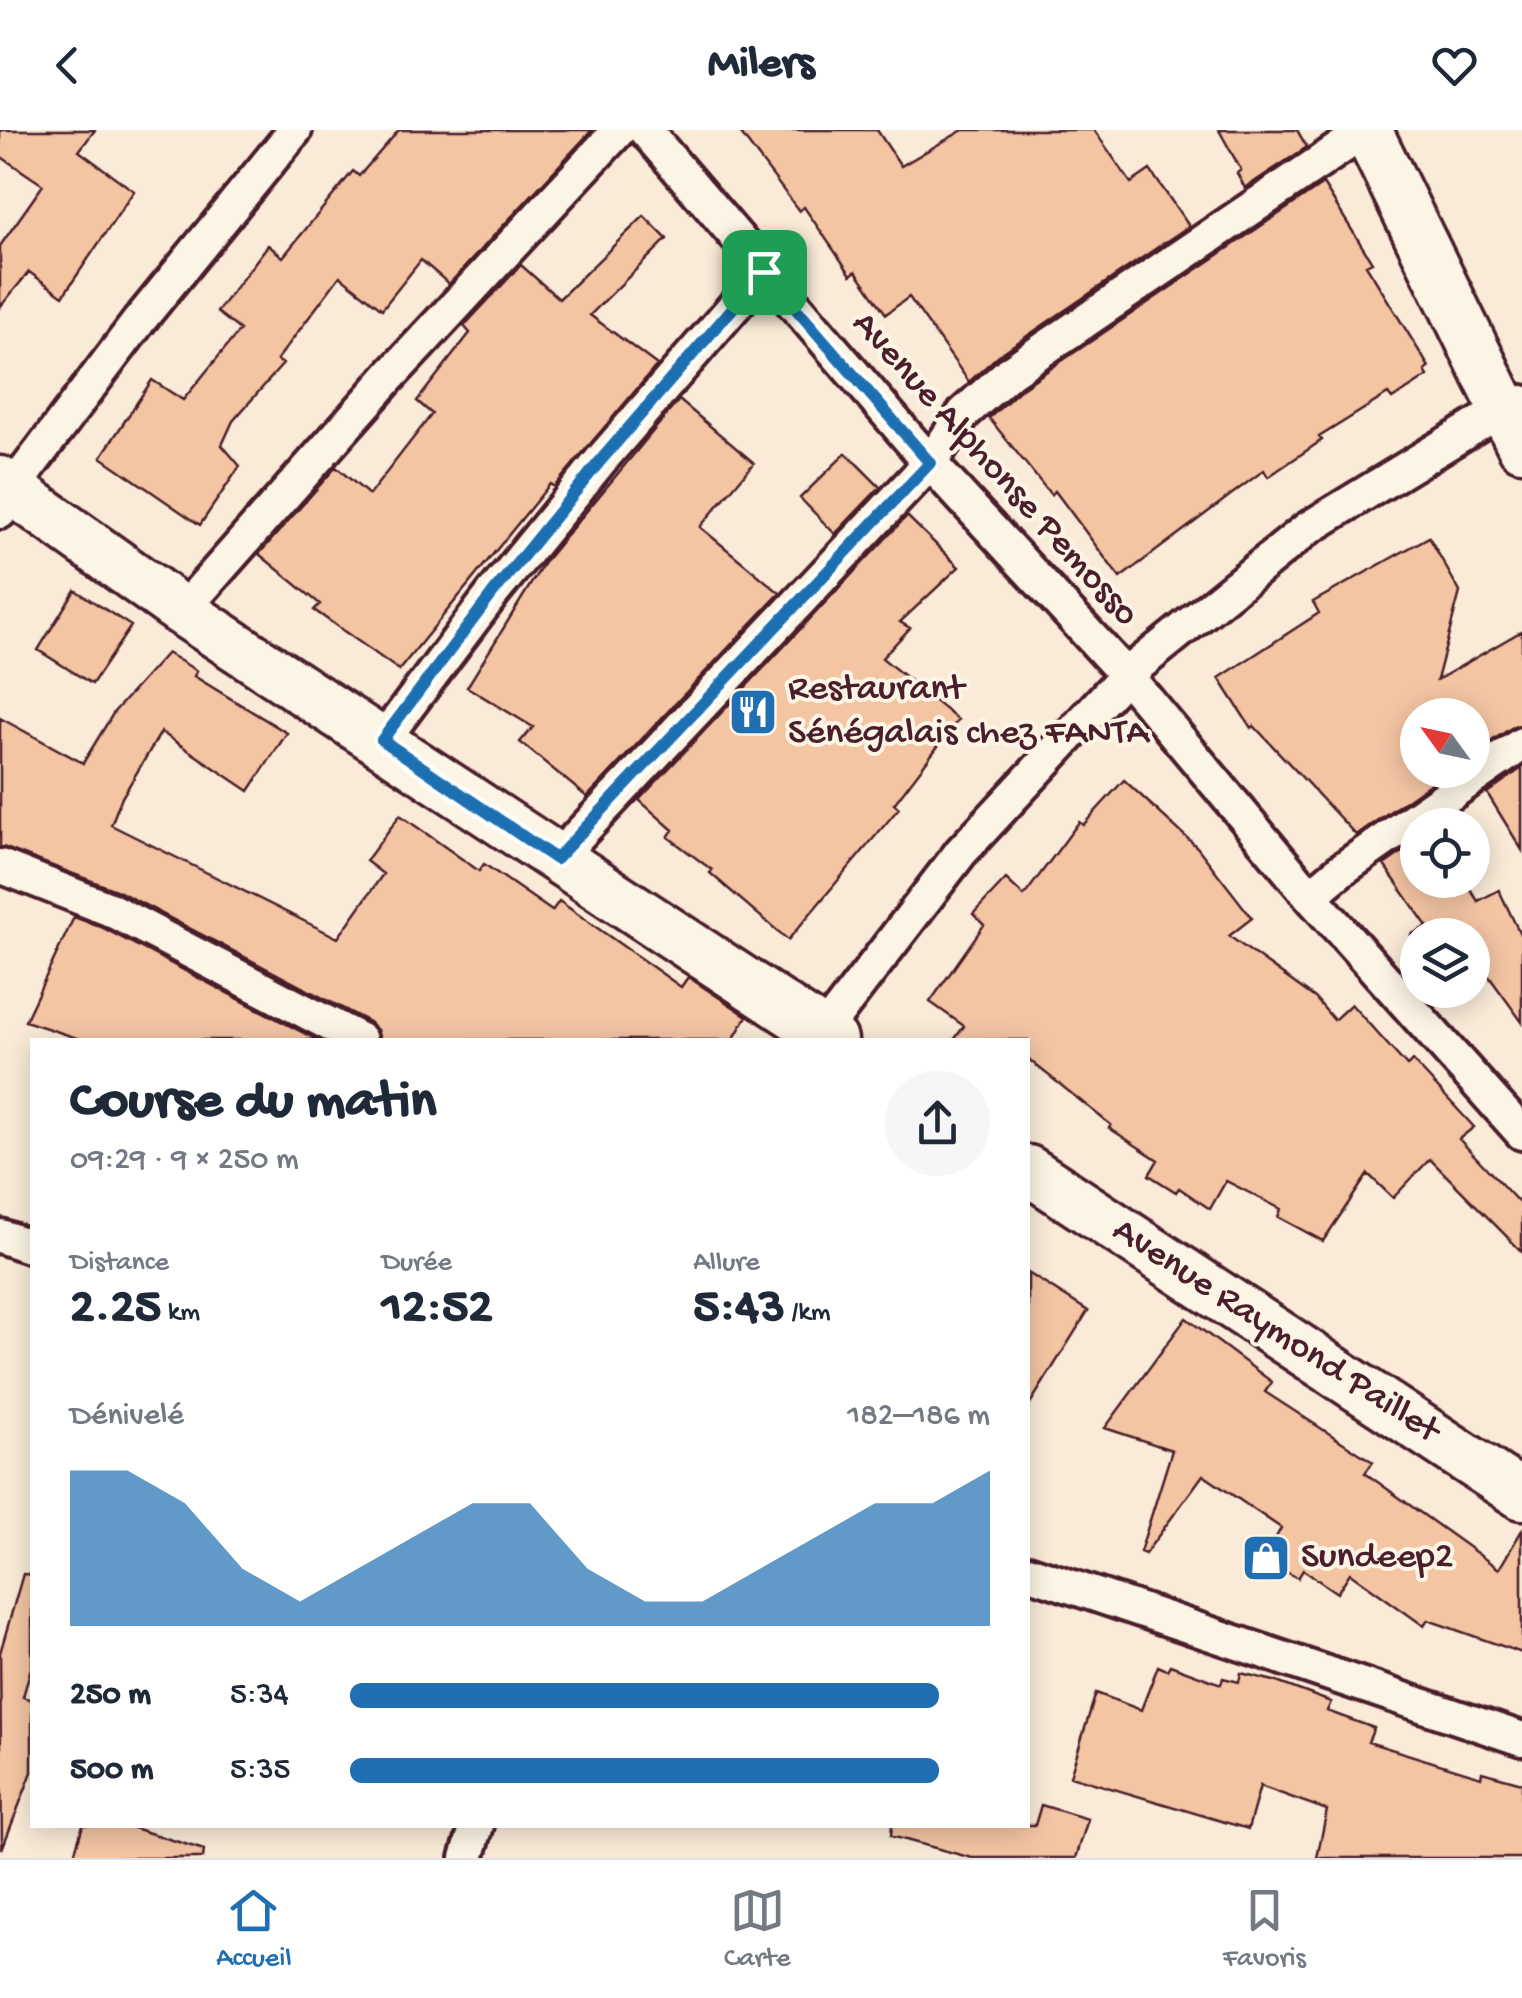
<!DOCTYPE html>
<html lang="fr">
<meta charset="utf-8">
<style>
:root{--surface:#fff;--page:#f6f6f7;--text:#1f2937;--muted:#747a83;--line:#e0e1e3;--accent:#1f6fb2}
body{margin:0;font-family:"Gochi Hand",sans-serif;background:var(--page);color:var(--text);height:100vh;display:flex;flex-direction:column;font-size:38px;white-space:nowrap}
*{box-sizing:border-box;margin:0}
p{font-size:32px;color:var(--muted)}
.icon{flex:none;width:55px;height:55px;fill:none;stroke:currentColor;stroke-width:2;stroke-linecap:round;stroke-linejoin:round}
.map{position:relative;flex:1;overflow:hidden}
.panel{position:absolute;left:30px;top:908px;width:1000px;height:790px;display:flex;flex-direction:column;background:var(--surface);border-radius:0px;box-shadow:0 5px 25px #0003}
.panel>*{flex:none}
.needle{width:65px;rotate:303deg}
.fabs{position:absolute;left:1400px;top:568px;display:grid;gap:20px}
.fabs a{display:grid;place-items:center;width:90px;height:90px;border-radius:50%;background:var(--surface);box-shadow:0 5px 25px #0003;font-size:50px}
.pin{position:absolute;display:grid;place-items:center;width:85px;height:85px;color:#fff;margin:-42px;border-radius:20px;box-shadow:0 5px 15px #0006}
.round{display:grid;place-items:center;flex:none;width:105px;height:105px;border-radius:52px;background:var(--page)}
.overview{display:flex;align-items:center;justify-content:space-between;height:170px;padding:0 40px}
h1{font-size:55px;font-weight:700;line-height:75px}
.metrics{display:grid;grid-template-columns:repeat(3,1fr);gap:15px;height:170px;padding:10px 40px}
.metrics div{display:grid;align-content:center}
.metrics b{font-size:50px;font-weight:700}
.metrics small{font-size:28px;font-weight:400}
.metrics p{font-size:28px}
.chart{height:280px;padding:20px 40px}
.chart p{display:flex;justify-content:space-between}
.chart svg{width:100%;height:180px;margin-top:10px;fill:var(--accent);opacity:.7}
ul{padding:0 40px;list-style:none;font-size:32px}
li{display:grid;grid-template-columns:160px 120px 1fr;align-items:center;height:75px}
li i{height:25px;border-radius:12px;background:var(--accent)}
header{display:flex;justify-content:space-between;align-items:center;height:130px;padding:0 40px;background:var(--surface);font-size:45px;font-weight:700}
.dock{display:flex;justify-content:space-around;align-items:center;height:140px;border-top:2px solid var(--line);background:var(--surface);font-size:28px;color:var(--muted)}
.dock a{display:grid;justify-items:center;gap:5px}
.dock .on{color:var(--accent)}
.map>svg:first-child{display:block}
.building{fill:#f3c5a3;stroke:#4a1f2b;stroke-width:2.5}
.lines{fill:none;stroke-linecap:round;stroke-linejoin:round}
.street-casing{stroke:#4a1f2b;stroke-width:40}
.secondary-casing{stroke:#4a1f2b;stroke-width:55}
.street{stroke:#fcf5e5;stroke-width:32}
.secondary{stroke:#fcf5e5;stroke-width:48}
.route-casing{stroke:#fff;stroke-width:20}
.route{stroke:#1f6fb2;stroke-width:12}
.labels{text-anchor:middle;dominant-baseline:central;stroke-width:8;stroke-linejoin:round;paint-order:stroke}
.street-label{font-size:38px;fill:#4a1f2b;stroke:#fcf5e5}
.poi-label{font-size:38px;fill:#4a1f2b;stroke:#fcf5e5;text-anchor:start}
</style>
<header><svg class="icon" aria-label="back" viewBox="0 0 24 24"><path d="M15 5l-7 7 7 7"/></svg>Milers<svg class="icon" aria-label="heart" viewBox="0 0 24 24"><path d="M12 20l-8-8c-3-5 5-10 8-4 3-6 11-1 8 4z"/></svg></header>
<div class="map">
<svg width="1522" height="1728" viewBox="0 0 1522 1728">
<rect width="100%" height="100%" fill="#faebd8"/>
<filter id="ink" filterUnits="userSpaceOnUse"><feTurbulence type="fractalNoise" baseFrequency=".01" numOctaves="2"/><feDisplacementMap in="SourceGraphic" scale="20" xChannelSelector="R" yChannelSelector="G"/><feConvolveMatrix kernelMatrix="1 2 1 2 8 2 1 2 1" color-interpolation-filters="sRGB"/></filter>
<g filter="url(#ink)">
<path class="building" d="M0 0H95L79 21 134 61 63 166 29 142 0 177V116L43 55 0 26Z
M399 0H592L449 154 421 130 382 179 340 146 277 230 283 234 233 291 222 315 240 336 200 395 101 327 152 250 183 270 240 200 217 182 268 115 283 127 353 41 359 46Z
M738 0H877L901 36 963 0H1094L1131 53 1150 40 1189 96 999 225 969 252 909 167 886 184 856 141 851 145 804 77 799 81Z
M1219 0H1297L1307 17 1245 58 1237 43 1241 40Z
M1323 54 1372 132 1366 135 1429 237 1425 241 1428 246 1392 269 1388 264 1319 307 1322 310 1268 347 1264 340 1120 448 1055 361 1051 365 989 288 1022 258Z
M644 86 667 109 590 185 657 235 554 357 550 354 399 540 314 480 320 474 259 424 336 337 369 365 432 284 417 271 470 203 464 196 521 135 559 169Z
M679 270 754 333 700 397 780 463 587 667 520 612 533 597 467 557 545 431Z
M846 323 880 357 835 404 800 368Z
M907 386 959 437 900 492 910 498 882 528 958 590 894 674 899 678 788 810 710 743 712 740 668 707 673 700 639 670Z
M1429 407 1460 462 1437 550 1522 501V594L1511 598 1472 624V585H1418V640H1450L1356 705 1254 596 1251 598 1219 548 1319 483 1313 472Z
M75 460 131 496 92 554 38 520Z
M167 523 197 541 194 546 287 603 249 661 161 602 121 669 111 695 338 808 383 744 366 731 400 685 479 741 484 734 552 781 559 771 681 857 688 847 747 886 733 910H380L377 900 369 892 118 761 0 716V588L83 633 114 582Z
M1522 638V720L1487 663Z
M1124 650 1197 717 1252 788 1229 806 1315 868 1334 890 1351 874 1407 936 1413 931 1474 997 1459 1009 1522 1076V1122L1430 1029 1393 1068 1368 1044 1323 1111 1278 1087 1281 1079 1226 1051 1210 1079 1179 1058 1176 1062 1149 1045 1158 1030 1109 998 1111 995 1028 929V910H954L964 896 930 872 984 795 973 784 1006 749 1024 766 1079 692 1083 695Z
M1418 711V750H1464L1478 771 1499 760 1522 808V892L1472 823V805H1410L1427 796 1384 735Z
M74 787 101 797 317 910H83L25 891Z
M1028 1143 1088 1181 1028 1277Z
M1186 1188 1272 1252 1265 1262 1373 1332 1365 1343 1499 1439 1522 1400V1523L1428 1490 1424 1496 1350 1443 1337 1463 1303 1440 1298 1448 1264 1430 1281 1398 1203 1345 1145 1424 1140 1422 1172 1320 1105 1298Z
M23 1444 32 1445V1534L23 1567 32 1570V1642L2 1719 0 1523Z
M1170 1535 1221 1554 1223 1548 1239 1552 1241 1543 1274 1551 1331 1572 1327 1581 1374 1598 1368 1612 1481 1647 1482 1642 1522 1653V1728H1317L1327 1680 1260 1656 1248 1699 1070 1646 1096 1563 1141 1580 1158 1536 1167 1540Z
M1041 1675 1088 1689 1076 1728H972L891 1706 892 1695H1035Z
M83 1695H124L204 1720 203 1728H73Z"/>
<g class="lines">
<g class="street-casing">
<path id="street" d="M645 0 930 333 1126 545 1310 766 1522 1003
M0 382 12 359 139 191 295 0
M182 481 390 246 619 0
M382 611 493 463 601 330 764 142
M556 729 930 333 964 283 1010 242 1367 0
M0 736 109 779 360 910
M1310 766 1341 740 1522 614
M817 910 961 722 1126 545 1307 399 1505 278 1522 272
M0 1106 32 1117
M1028 1442 1522 1609
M467 1728 477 1695"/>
</g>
<g class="secondary-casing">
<path id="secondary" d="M1367 0 1522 316
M0 351 182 481 833 910
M1028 1040 1522 1365"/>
</g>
<use href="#street" class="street"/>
<use href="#secondary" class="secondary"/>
</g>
</g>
<g class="lines" filter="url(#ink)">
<g class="route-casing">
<path id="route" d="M764 142 930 333 556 729 382 610 493 463 601 330Z"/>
</g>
<use href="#route" class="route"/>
</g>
<defs>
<g id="restaurant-square" transform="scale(2.5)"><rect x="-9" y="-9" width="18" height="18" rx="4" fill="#1f6fb2" stroke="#fcf5e5"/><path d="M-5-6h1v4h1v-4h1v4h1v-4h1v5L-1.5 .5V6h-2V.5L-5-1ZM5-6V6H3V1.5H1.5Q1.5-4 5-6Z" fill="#fff"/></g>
<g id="shop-square" transform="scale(2.5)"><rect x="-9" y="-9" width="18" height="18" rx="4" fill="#1f6fb2" stroke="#fcf5e5"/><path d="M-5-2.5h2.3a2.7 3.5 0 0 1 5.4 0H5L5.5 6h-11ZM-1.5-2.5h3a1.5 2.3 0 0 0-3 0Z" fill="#fff"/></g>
</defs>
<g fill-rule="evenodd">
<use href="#restaurant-square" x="753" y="582"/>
<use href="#shop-square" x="1266" y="1428"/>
</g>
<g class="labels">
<g class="street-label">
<text transform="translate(994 340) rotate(48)">Avenue Alphonse Pemosso</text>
<text transform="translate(1275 1202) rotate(33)">Avenue Raymond Paillet</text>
</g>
<g class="poi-label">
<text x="788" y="560">Restaurant<tspan x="788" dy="44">Sénégalais chez FANTA</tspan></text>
<text x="1301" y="1428">Sundeep2</text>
</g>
</g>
</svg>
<div class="fabs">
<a><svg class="needle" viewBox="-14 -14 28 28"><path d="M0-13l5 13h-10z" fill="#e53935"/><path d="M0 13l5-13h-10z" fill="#747a83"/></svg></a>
<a><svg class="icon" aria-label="locate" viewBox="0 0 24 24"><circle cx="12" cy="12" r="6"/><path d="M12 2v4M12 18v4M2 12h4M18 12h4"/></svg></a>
<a><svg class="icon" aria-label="layers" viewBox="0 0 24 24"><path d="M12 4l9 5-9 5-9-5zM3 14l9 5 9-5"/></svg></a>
</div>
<div class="pin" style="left:764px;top:142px;background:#1e9e55"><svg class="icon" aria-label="arrive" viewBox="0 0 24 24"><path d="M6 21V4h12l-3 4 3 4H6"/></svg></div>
<section class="panel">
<div class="overview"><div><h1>Course du matin</h1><p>09:29 · 9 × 250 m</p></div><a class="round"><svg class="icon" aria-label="share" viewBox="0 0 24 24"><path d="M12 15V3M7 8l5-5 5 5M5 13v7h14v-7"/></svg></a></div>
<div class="metrics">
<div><p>Distance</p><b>2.25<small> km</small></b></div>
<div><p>Durée</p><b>12:52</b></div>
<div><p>Allure</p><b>5:43<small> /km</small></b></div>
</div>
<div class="chart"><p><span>Dénivelé</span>182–186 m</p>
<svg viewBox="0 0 160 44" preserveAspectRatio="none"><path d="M0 44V6L10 6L20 14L30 30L40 38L50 30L60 22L70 14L80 14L90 30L100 38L110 38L120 30L130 22L140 14L150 14L160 6V44z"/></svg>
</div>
<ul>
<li><b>250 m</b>5:34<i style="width:92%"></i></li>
<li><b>500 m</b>5:35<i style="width:92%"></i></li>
</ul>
</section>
</div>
<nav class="dock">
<a class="on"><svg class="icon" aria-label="home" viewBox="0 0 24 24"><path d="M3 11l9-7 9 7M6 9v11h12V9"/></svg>Accueil</a>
<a><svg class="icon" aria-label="map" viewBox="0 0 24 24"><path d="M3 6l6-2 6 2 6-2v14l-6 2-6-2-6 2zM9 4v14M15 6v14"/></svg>Carte</a>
<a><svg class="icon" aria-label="saved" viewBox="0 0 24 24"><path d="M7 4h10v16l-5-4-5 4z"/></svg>Favoris</a>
</nav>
